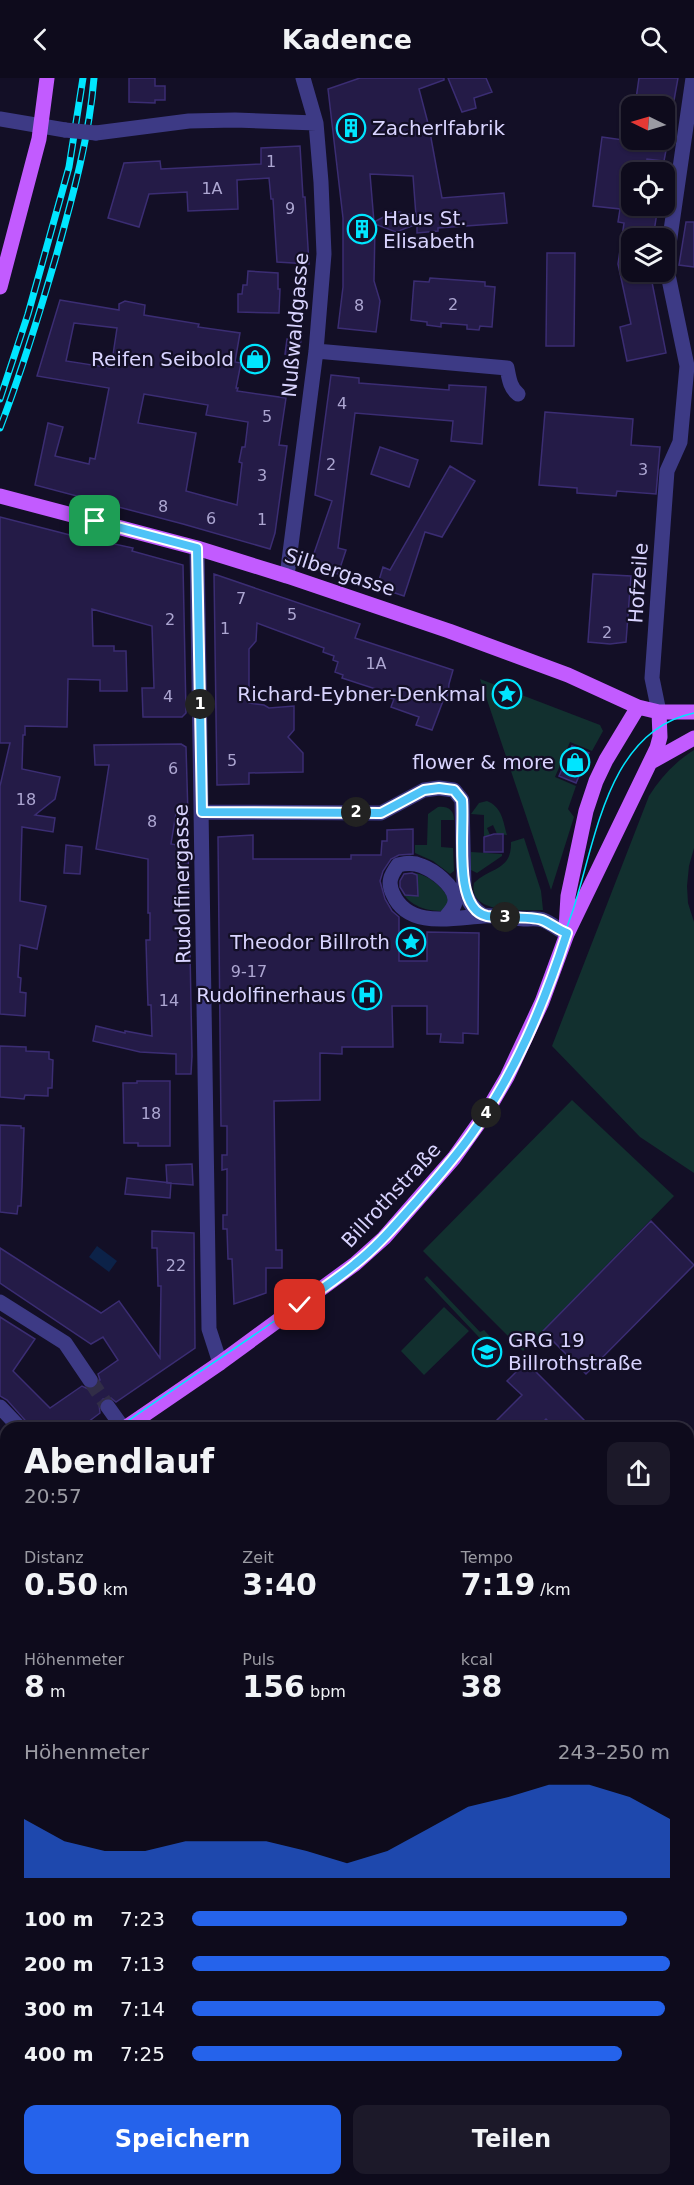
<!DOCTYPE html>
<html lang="de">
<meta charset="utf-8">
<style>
:root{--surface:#0e0b1c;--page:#1c1929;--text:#f1f3f6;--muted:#9b9ba3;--line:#2e2b3b;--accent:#2563eb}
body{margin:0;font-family:"DejaVu Sans",sans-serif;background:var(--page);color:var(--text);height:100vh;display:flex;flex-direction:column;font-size:22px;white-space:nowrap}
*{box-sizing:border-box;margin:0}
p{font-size:20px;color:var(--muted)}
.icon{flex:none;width:33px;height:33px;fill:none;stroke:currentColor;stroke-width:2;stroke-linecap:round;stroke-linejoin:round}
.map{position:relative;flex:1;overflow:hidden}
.side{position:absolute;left:0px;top:1344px;width:694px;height:764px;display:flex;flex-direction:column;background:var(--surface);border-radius:18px 18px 0 0;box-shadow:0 2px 4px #0004,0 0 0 2px var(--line)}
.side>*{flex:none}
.needle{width:39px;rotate:275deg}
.buttons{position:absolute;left:621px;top:18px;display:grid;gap:12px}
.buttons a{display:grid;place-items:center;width:54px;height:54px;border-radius:12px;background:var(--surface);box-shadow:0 2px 4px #0004,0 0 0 2px var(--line);font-size:30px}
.pin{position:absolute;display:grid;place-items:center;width:51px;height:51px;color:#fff;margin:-26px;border-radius:12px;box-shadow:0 3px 9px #0006}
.km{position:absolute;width:30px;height:30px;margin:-15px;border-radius:50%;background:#222;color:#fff;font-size:16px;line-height:30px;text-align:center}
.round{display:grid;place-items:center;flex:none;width:63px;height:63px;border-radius:12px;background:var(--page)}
.summary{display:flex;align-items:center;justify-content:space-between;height:102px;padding:0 24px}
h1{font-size:33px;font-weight:600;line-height:45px}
.metrics{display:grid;grid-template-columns:repeat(3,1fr);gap:9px;height:102px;padding:6px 24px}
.metrics div{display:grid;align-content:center}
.metrics b{font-size:30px;font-weight:600}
.metrics small{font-size:16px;font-weight:400}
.metrics p{font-size:16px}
.chart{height:168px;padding:12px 24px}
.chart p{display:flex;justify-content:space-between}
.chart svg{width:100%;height:108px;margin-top:6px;fill:var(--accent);opacity:.7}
.primary-button{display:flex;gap:12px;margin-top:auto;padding:12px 24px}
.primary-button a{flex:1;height:69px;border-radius:12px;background:var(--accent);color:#fff;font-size:24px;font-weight:600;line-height:69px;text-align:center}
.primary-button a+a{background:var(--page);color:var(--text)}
ul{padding:0 24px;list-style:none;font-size:20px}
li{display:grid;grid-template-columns:96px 72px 1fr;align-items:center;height:45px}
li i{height:15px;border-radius:8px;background:var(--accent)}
header{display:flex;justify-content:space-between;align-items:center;height:78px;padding:0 24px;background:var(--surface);font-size:27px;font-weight:600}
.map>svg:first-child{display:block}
.green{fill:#12302f}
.water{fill:#0c2248}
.building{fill:#241b47;stroke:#3b2d73;stroke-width:1.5;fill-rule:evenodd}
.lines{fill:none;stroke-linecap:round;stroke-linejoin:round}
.minor-tunnel{stroke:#312d47;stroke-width:15;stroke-dasharray:15 8;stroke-linecap:butt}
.minor{stroke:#3d3a85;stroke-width:15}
.major{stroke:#c25bff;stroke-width:15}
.tram{stroke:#00e5ff;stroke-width:1.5}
.rail-casing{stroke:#00e5ff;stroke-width:7}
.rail{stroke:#130f26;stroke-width:4.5;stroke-dasharray:14;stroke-linecap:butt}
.minor-bridge{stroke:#3d3a85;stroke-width:15}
.route-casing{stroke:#fff;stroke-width:12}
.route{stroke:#4fc3f7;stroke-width:8}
.labels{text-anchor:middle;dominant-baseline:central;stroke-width:4.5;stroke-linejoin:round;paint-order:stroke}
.number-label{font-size:16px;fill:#aca6d1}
.poi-label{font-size:20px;fill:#d9d4ff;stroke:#130f26;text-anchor:end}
.street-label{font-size:20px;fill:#d9d4ff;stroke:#130f26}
</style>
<header><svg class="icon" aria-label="back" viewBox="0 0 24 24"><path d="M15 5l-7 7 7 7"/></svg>Kadence<svg class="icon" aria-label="search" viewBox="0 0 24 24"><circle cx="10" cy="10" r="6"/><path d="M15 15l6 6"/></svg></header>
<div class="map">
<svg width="694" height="2107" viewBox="0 0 694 2107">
<rect width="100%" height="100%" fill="#130f26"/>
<path class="green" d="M480 601 600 647 603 653 592 673 570 664 555 699 576 708 568 731 574 739 551 812Z
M694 672V770L689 788 687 808 688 825 694 844V1095L640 1059 552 968 649 718C661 699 675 684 694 672Z
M487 723C502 729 503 743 507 757L497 756 493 747 487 750 490 757 484 759V737L471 736 479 725Z
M438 729C448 728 454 732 454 742H441V769L453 770 454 793 450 796 433 783 415 775V767H427L428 736Z
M524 760 541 813 543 832C524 832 467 837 474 805 490 789 512 793 511 764Z
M471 774 502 776V778L477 795 471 792Z
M411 795C426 794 445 810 450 824L442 833C427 833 409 828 402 813Z
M572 1022 674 1118 523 1273 423 1173Z
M427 1198 480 1254 484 1252 498 1267 492 1273 424 1201Z
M444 1229 469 1253 424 1297 401 1273Z"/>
<path class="water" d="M97 1168 117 1183 109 1194 89 1179Z"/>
<path class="building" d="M129 0H155V8H165V22H155V25L129 24Z
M360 0H444V2L419 11 429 49 442 120 504 115 507 145 438 150V153L417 155V146L396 154 375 146 374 203 380 223 376 254 338 250 343 209V140L328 11ZM370 96 413 98 416 138 395 133 374 144Z
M448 0H486L492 14 474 20 476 30 462 34Z
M639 0H678L673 28H635Z
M602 59 630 63V62H668L664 83 647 81 645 94H632V128H658L653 160H632V194H650L666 275 627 283 620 249 631 246 618 186 624 145 618 144 620 131 593 128Z
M300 68 303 119H305L309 186 277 184 273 121H271L269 100 237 102 238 131 188 133 187 114 149 116 139 149 108 140 124 85 160 83 161 91 261 86V70Z
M686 144H694V189L679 187Z
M547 175H575L574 268H546Z
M248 193 278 195V211H280L279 235 238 234V216H242L243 207H247Z
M430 200 485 204V208L495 209 492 249 480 248 479 252 467 251V247L441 245V249L427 247V244L411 242 414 203 429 204Z
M60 222 119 232V226L125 223 145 227 144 237 199 246 198 249 240 255 235 284 241 285 236 310H238L237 313 286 320 279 367 287 368 275 455 270 471 183 446 35 407 48 345 63 349 55 378 89 386 90 380 95 381 109 310 37 298ZM74 245 117 250 111 290 66 283ZM144 316 208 327 206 337 248 344 245 369H242L239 384 242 385 237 427 186 413 196 355 138 345Z
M287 261 301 262 299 277 285 276Z
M331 297 359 300V305L449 312V307L486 309 482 366 451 363 453 343 355 335 338 470 346 472 338 496 310 487 332 423 315 417Z
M545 334 633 341 631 367 660 369 656 416 617 413 616 418 577 415V410L539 407Z
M380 369 418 382 409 409 371 396Z
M450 388 475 403 442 459 425 454 404 518 377 509 383 489 390 492Z
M0 439 109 467 110 465 133 470 132 473 183 487 186 635 182 639H143L142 610H154L152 548 92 531 93 568H114V573H126L127 613H100V602L68 601 67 649 25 648V657H23L22 691 60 699 55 721 35 737 55 740 53 754 22 749 20 823 46 828 37 871 20 867 18 899 21 900 20 914 26 915 25 938 0 936V708L10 665H0Z
M214 496 360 546 355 560 453 592 449 606 448 617 443 623 432 652 416 647 419 639 391 629 394 621 390 620 391 616 342 600 343 597 335 594 338 584 333 582 334 578 323 574 324 570 257 545 256 563 249 571V625L264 627 269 630 294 628V652L288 659 303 675V694L249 695V706L217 707Z
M593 496 631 498 626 564 610 566 588 564Z
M181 666 186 669 188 737 176 735 171 766 188 769 192 978 191 996H176V976L140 974 93 963 96 948 125 955V953L152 958 151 927H148L147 898 146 862H150V835H148V781L96 771 109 687H95L94 667Z
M572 668 589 675 576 705 559 698Z
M413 751V776L399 777 391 781 383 793 380 803 385 821 392 833 399 839V883H427V854L479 855 478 956 463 955V965L440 964 441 956H427V928H392L393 969H342V976L320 975V1022L274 1023 276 1172H282V1190H266V1215L234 1226 232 1181H228L227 1151H223V1137H227V1091L222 1092V1077H227V1048H221L218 759 253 757V781H351V777H381L382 763H387V752Z
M494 756H503V774H484V759Z
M66 767 82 769 80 796 64 795Z
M412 795 417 797 418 818 405 817 400 809V803L404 796Z
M0 968 26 969V973L49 974V981L53 982 52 1010H48V1018L25 1017 24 1021 0 1019Z
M137 1003H170V1068H138V1065H124L123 1005H137Z
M0 1047 21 1048V1050H24L22 1109 21 1128H18L17 1136 0 1134Z
M192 1086 193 1107 167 1105 166 1087Z
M127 1100 171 1105 170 1120 125 1116Z
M651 1143 694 1187 586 1296 543 1253Z
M152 1153 194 1155 195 1270 116 1324 111 1320 103 1321 99 1326 100 1335 80 1350H32L7 1322 0 1318V1239L35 1261 13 1293 50 1330 82 1308 90 1312 96 1310 100 1302 98 1296 118 1282 103 1259 91 1266 0 1205V1170L101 1235 119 1223 160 1280 161 1208H158L157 1170H152Z
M526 1284 592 1350H555L546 1341 537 1350H489L522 1317 507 1303Z"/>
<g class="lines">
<path class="minor-tunnel" d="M90 1302 108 1329"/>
<path class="minor" d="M0 41 65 52
M96 55 189 43 235 42 316 45
M316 273 507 290C509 300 510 310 518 316
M197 470 209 1251 220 1285
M287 498 316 273 324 176 321 104 316 45 303 0
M659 634 652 600 667 393 680 364 687 288 666 187 693 0
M202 734 381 735 424 712 439 710 454 712 462 722 464 811C468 824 473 831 484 838
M444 841C449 835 456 829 455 821 454 807 433 792 422 788 413 784 406 785 398 787 391 797 387 804 393 816 408 851 453 840 483 838 496 837 511 840 524 841 529 841 538 840 543 842 551 845 559 852 567 856
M0 1224 65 1265 90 1302
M0 1329 20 1350
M108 1329 123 1350
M0 1545 6 1548
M690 1812 694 1796
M0 1852 6 1854
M688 2032 694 2033
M0 2091 6 2094
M26 2102 40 2107
M130 2107 132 2102
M485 2107 487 2102
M598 2107 600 2102"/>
<path class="major" d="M0 209 39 61 47 0
M0 418 197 470 287 498 449 553 568 597 638 629 659 634H694
M651 684 694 660
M566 851 568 818 586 733 596 703 606 682 638 629
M125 1350 220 1285 355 1186 384 1160 454 1080 486 1035 507 999 542 924 567 856 657 670 660 659 659 634
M0 1443 6 1438"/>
<path class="tram" d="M118 1350C192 1297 275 1247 345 1190 423 1126 485 1044 526 952 544 913 559 872 573 832 596 763 607 653 694 635
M0 1447 6 1443"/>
<g class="rail-casing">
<path id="rail" d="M0 321 28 236 69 89 83 0
M0 350C22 292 40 234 57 175 73 117 89 60 94 0
M0 1369 6 1375
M0 1385 6 1391
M688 1561H694
M688 1571H694"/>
</g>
<use href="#rail" class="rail"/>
<path class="minor-bridge" d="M65 52 96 55"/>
</g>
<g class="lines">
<g class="route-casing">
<path id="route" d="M95 443 197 470 202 734 381 735 424 712 439 710 454 712 462 722C465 750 452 831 487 838 500 840 531 838 542 842 550 845 558 852 567 855 544 926 515 996 471 1057 454 1081 435 1102 416 1124 396 1146 378 1168 355 1186 337 1201 318 1213 300 1227"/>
</g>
<use href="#route" class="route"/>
</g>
<defs>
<g id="building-ring" transform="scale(1.5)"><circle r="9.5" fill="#130f26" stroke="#00e5ff" stroke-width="1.5"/><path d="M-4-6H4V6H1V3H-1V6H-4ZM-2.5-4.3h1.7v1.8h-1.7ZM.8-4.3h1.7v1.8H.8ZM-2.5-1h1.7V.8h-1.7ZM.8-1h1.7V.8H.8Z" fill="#00e5ff"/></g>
<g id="shop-ring" transform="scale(1.5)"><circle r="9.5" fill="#130f26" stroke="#00e5ff" stroke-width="1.5"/><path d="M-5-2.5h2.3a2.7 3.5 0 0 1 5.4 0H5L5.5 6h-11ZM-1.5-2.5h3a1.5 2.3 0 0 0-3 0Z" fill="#00e5ff"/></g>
<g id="sight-ring" transform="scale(1.5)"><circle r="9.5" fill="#130f26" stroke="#00e5ff" stroke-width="1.5"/><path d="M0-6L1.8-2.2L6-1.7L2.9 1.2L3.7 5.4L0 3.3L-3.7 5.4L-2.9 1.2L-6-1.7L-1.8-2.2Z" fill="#00e5ff"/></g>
<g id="hospital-ring" transform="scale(1.5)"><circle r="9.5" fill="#130f26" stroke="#00e5ff" stroke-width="1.5"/><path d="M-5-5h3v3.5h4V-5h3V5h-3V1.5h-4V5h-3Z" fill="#00e5ff"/></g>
<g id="school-ring" transform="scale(1.5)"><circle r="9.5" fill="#130f26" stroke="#00e5ff" stroke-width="1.5"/><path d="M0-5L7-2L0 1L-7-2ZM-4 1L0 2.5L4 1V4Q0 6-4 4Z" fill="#00e5ff"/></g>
</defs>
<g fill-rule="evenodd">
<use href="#building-ring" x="351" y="50"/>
<use href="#building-ring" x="362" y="151"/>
<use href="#shop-ring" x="255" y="281"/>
<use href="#sight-ring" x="507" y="616"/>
<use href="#shop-ring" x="575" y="684"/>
<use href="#sight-ring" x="411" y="864"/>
<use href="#hospital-ring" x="367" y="917"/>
<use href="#school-ring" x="487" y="1274"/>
</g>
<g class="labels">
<g class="number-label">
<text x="271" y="83">1</text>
<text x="212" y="110">1A</text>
<text x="290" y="130">9</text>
<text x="453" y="226">2</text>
<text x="359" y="227">8</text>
<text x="342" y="325">4</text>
<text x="267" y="338">5</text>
<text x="331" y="386">2</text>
<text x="643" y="391">3</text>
<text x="262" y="397">3</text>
<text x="163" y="428">8</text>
<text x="211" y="440">6</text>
<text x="262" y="441">1</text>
<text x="241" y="520">7</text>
<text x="292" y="536">5</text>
<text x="170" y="541">2</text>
<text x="225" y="550">1</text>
<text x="607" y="554">2</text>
<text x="376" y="585">1A</text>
<text x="168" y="618">4</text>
<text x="232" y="682">5</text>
<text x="173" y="690">6</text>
<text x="26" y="721">18</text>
<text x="152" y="743">8</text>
<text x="249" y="893">9-17</text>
<text x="169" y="922">14</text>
<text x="151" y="1035">18</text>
<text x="176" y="1187">22</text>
</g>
<g class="poi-label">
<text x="372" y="50" text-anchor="start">Zacherlfabrik</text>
<text x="383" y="140" text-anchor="start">Haus St.<tspan x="383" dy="23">Elisabeth</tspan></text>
<text x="234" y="281">Reifen Seibold</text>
<text x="486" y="616">Richard-Eybner-Denkmal</text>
<text x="554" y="684">flower &amp; more</text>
<text x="390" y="864">Theodor Billroth</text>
<text x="346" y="917">Rudolfinerhaus</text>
<text x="508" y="1262" text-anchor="start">GRG 19<tspan x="508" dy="23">Billrothstraße</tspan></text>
</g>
<g class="street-label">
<text transform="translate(295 247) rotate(-85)">Nußwaldgasse</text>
<text transform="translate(340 494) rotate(18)">Silbergasse</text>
<text transform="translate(638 505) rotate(-86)">Hofzeile</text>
<text transform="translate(182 806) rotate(-91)">Rudolfinergasse</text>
<text transform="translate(391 1117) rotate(-47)">Billrothstraße</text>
</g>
</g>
</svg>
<div class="buttons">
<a><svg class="needle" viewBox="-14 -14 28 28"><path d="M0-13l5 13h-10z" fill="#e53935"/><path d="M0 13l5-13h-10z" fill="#9b9ba3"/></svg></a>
<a><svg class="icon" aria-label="locate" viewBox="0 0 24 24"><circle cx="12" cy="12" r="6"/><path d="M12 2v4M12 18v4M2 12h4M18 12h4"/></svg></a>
<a><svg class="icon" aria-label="layers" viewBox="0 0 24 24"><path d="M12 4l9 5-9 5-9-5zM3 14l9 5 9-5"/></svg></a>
</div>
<div class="pin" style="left:95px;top:443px;background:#1e9e55"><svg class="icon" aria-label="arrive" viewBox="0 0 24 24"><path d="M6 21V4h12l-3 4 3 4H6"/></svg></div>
<div class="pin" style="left:300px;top:1227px;background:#d93025"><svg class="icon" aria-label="check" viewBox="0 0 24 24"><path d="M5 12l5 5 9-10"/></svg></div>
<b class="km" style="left:200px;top:626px">1</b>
<b class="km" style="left:356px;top:734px">2</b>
<b class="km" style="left:505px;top:839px">3</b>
<b class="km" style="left:486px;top:1035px">4</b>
<section class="side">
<div class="summary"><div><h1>Abendlauf</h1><p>20:57</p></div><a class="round"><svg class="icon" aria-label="share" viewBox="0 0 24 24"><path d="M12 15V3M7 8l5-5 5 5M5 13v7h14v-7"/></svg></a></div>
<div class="metrics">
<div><p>Distanz</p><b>0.50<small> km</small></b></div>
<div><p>Zeit</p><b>3:40</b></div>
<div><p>Tempo</p><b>7:19<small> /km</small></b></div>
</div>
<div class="metrics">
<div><p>Höhenmeter</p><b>8<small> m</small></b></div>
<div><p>Puls</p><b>156<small> bpm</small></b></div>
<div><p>kcal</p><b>38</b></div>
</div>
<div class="chart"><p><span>Höhenmeter</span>243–250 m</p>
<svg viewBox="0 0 160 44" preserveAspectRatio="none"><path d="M0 44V20L10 29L20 33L30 33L40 29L50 29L60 29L70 33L80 38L90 33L100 24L110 15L120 11L130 6L140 6L150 11L160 20V44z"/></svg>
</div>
<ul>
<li><b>100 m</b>7:23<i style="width:91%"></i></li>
<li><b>200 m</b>7:13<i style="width:100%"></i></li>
<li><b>300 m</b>7:14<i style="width:99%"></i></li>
<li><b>400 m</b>7:25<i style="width:90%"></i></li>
</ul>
<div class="primary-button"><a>Speichern</a><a>Teilen</a></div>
</section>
</div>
